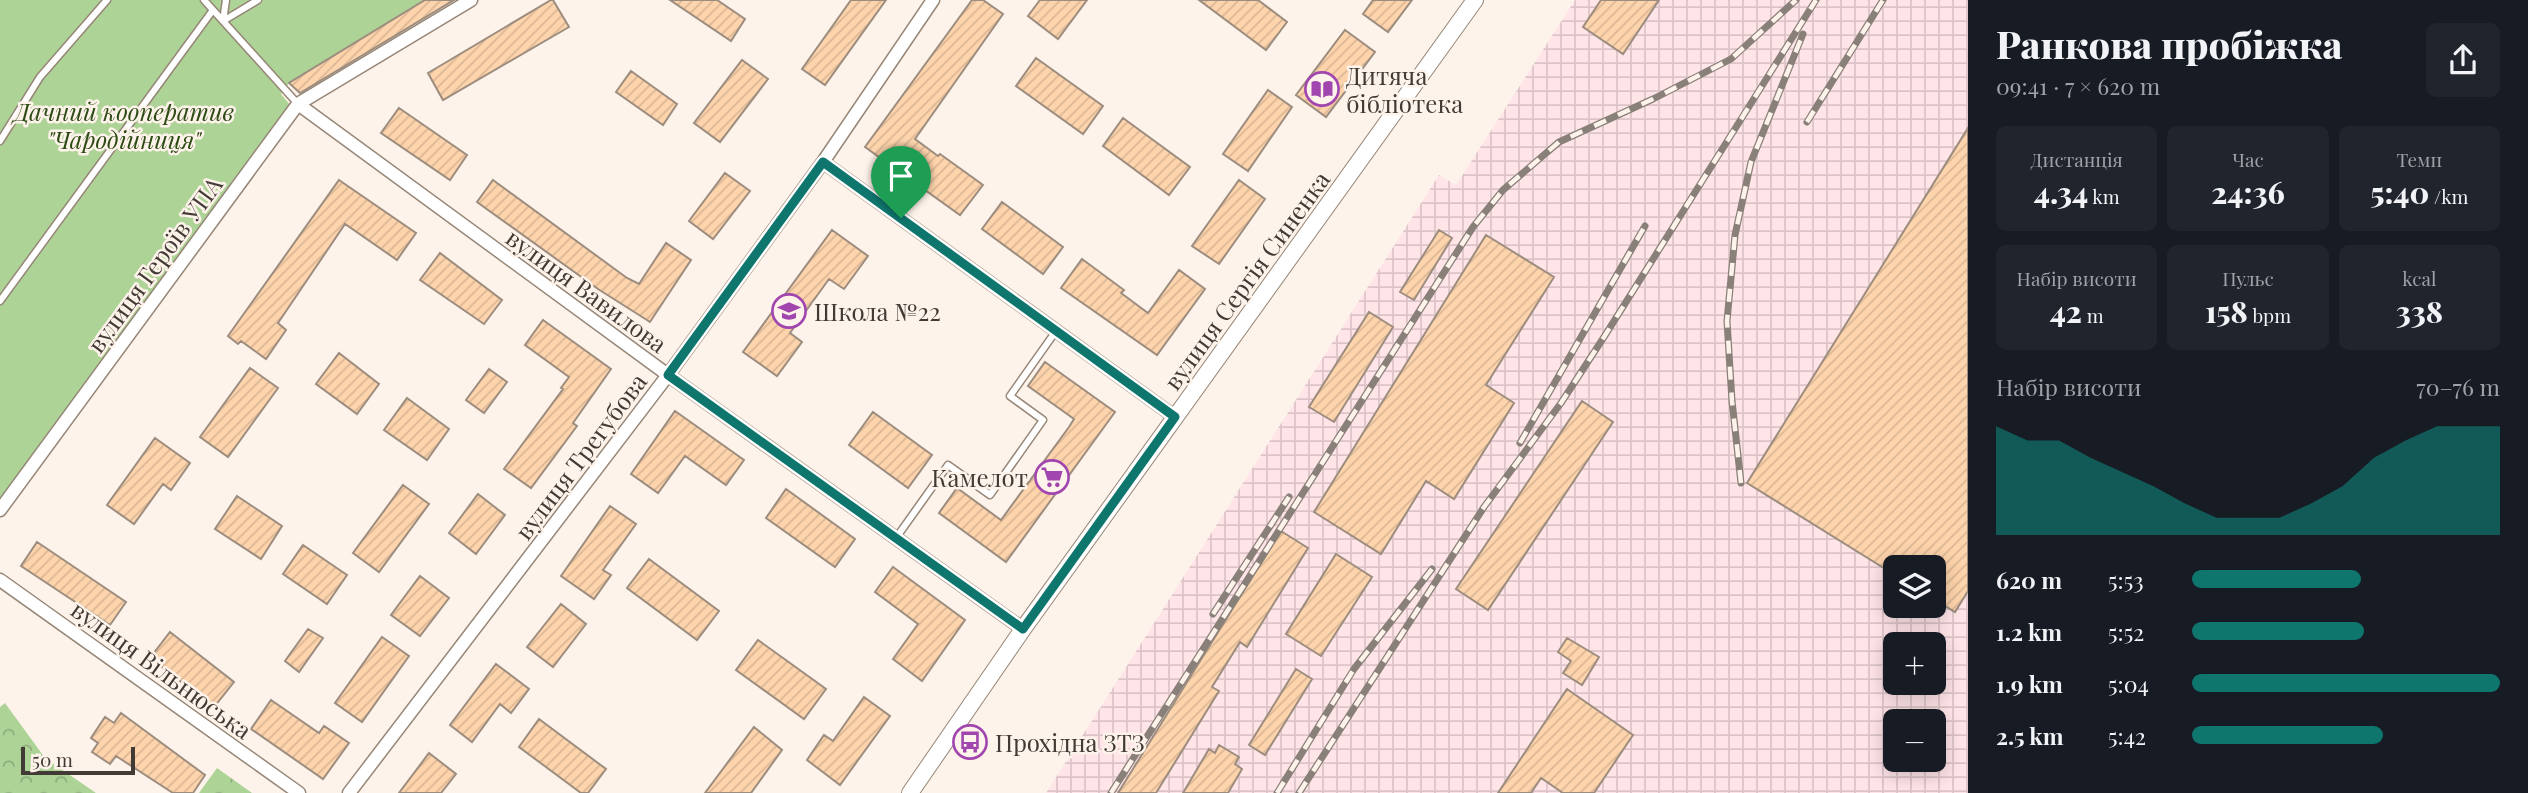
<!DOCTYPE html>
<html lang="uk">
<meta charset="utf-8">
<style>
:root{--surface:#171b24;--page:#20242c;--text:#f1f3f6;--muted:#9ea1a6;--accent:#0f766e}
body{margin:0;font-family:"Playfair Display",serif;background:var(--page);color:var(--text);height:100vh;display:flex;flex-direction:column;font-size:26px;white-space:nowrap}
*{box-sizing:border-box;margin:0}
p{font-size:23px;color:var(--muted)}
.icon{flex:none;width:38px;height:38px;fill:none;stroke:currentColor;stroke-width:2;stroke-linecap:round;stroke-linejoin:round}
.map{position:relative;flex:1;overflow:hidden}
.details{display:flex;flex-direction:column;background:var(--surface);width:560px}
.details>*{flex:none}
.buttons{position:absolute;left:1883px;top:555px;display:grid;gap:14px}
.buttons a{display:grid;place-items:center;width:63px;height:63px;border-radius:10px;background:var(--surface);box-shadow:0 4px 18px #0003;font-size:35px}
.scale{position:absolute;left:21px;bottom:18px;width:114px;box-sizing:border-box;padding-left:7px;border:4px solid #423b35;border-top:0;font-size:19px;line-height:24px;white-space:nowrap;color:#423b35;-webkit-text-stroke:5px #fef3ea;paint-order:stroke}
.pin{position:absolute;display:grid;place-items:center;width:60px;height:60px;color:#fff;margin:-72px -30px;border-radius:50% 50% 50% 0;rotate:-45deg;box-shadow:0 0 7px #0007}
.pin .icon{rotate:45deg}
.round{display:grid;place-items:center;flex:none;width:74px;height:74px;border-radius:10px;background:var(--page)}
.head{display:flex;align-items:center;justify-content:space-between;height:119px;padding:0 28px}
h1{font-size:38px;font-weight:800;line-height:52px}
.metrics{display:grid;grid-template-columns:repeat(3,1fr);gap:10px;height:119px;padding:7px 28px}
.metrics div{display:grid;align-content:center;border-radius:10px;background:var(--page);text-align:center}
.metrics b{font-size:30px;font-weight:800}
.metrics small{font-size:19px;font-weight:400}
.metrics p{font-size:19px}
.chart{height:196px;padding:14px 28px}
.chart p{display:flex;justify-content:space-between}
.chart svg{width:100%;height:126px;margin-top:7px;fill:var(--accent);opacity:.7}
ul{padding:0 28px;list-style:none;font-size:23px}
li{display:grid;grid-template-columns:112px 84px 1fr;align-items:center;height:52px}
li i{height:18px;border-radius:9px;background:var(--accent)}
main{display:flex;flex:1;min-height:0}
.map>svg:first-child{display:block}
.industrial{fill:url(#industrial-grid);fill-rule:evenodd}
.park{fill:url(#park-crowns)}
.garden{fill:#add397}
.building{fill:url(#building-hatch);stroke:#9d8d7f;stroke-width:2}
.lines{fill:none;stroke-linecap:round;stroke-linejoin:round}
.service-casing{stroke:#968677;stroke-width:9}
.minor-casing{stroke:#968677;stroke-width:15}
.tertiary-casing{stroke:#968677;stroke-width:18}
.service{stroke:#fff;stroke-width:6}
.minor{stroke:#fff;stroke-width:12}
.tertiary{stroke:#fff;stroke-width:16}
.rail-casing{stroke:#898079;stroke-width:7}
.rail{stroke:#fef3ea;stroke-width:4.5;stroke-dasharray:13;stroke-linecap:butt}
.route-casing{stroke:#fff;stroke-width:14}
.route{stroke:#0f766e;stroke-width:9}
.labels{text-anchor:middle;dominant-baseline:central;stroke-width:5;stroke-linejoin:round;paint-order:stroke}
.poi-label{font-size:24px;fill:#423b35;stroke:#fef3ea;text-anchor:start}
.park-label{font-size:24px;font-style:italic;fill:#2c4b15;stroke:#fef3ea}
.street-label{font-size:24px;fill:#423b35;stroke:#fef3ea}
</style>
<main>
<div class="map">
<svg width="1968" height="793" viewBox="0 0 1968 793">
<defs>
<pattern id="industrial-grid" width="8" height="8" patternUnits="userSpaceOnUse" patternTransform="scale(1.75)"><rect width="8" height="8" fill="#ffe4e8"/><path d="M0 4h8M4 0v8" fill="none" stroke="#dcc4c8"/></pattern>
<pattern id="park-crowns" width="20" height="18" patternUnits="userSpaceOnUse" patternTransform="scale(1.75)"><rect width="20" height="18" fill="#add397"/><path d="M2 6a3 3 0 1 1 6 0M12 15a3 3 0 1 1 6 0" fill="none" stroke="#8eac7c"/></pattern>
<pattern id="building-hatch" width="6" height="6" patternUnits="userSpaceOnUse" patternTransform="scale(1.75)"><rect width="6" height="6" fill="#fed4ac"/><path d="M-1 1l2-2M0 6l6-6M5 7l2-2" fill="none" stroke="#dbb795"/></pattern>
</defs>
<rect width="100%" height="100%" fill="#fef3ea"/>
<path class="industrial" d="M1575 0H1968V793H1046L1439 175 1456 185ZM1895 567H1934V606H1895ZM1895 644H1934V682H1895ZM1895 721H1934V760H1895Z"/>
<path class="park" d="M5 703 45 758 96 793H0V707Z
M217 768 252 793H199Z"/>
<path class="garden" d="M0 0H427L289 83 281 94 290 105 0 510Z"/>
<path class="building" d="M425 0H454L300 93 289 83Z
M551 0H553L569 27 443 100 428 73Z
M670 0H717L745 19 731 41Z
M851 0H886L825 85 802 69Z
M972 0H983L1003 14 915 139 938 156 940 154 983 185 960 215 865 147Z
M1040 0H1087L1058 39 1028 16Z
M1199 0H1258L1287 22 1266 50Z
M1373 0H1412L1388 32 1363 14Z
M1601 0H1659L1623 54 1583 27Z
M1345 30 1375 52 1326 117 1296 95Z
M1036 58 1103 106 1083 134 1016 86Z
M742 60 768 79 720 142 694 123Z
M631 71 677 104 663 125 616 92Z
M1268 90 1292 107 1248 171 1223 154Z
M399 108 467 155 450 180 381 133Z
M1123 118 1190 167 1169 195 1103 146Z
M1968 128V591L1955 612 1934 599V567H1895V575L1747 483Z
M725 173 750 191 713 239 689 221Z
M339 180 416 233 397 260 345 224 278 323 286 330 266 359 241 341 238 344 228 336Z
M493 180 627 278 639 284 666 243 691 260 650 322 598 289 477 202Z
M1239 180 1265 199 1219 264 1192 246Z
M1002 202 1063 247 1043 274 982 229Z
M832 230 868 256 844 289 829 279 790 333 802 342 777 376 743 352Z
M1439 230 1452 238 1414 300 1400 292Z
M1486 235 1554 277 1486 385 1514 403 1454 499 1426 481 1381 554 1314 512Z
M440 253 502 300 484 324 420 280Z
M1082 259 1124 290 1121 293 1148 313 1179 270 1205 289 1157 355 1061 288Z
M1369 312 1393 327 1334 422 1309 407Z
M543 320 611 369 573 423 577 426 531 488 504 469 563 389 561 388 569 377 525 345Z
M339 353 379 384 357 414 316 384Z
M1045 362 1115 412 1006 562 939 513 957 488 1001 520 1069 427 1074 419 1028 386Z
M250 368 278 388 228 457 200 437Z
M489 369 507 382 484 413 466 400Z
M407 398 449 429 427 460 384 430Z
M1582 401 1613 422 1488 610 1456 589Z
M675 411 744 460 726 485 685 456 658 493 631 474Z
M873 412 932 455 908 488 849 445Z
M155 438 190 463 171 490 163 484 134 524 107 505Z
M403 485 429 504 379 572 353 553Z
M786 489 855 539 835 567 766 518Z
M478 494 505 515 476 554 449 533Z
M237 496 282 526 261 559 215 529Z
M610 506 636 524 603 570 611 575 594 599 561 576Z
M1281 531 1308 548 1247 647 1240 642 1212 687 1219 691 1156 793H1118Z
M37 542 126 602 110 625 21 566Z
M303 545 347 575 327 604 283 574Z
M1336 554 1372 577 1321 656 1286 634Z
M649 559 719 611 697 640 627 588Z
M893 567 965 620 922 681 893 659 918 624 875 592Z
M420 576 449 598 420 636 391 615Z
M561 604 586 624 553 667 527 647Z
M308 629 323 638 299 672 285 661Z
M170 632 234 682 214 707 150 658Z
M382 637 409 656 362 722 335 703Z
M1567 638 1599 657 1582 685 1563 673 1571 661 1558 652Z
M758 640 826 689 804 719 736 670Z
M496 664 529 689 511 713 500 704 472 742 450 725Z
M1296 669 1312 679 1265 755 1249 745Z
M1567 689 1633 735 1594 793H1563L1541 778 1531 793H1498Z
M864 697 890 716 840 785 807 760 824 735 833 741Z
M271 700 319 733 324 726 349 743 323 779 251 729Z
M121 713 205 775 193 793H173L116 756 110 764 92 752 98 743 91 738 105 717 114 723Z
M539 719 606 769 588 793H581L519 747Z
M754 727 782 750 751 793H705Z
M1219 745 1239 757 1235 764 1242 769 1228 793H1183L1209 749 1215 753Z
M429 753 456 774 441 793H399Z"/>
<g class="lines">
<g class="service-casing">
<path id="service" d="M204 0 298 104
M223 21 258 0
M223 21 226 0
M0 141 40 77 107 0
M0 301 213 10
M896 538 948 465 990 495 1043 420 1010 396 1056 331"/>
</g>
<g class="minor-casing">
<path id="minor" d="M298 104 668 375 1023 629
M823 162 1175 417
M0 510 298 104 471 0
M0 580 299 793
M349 793 668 375 823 162 933 0"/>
</g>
<g class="tertiary-casing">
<path id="tertiary" d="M910 793 1023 629 1475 0"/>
</g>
<use href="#service" class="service"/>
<use href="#minor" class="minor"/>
<use href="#tertiary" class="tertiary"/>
<g class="rail-casing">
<path id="rail" d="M1807 122 1883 0
M1520 443 1645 226
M1741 483 1732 401 1727 321 1735 235 1751 162 1803 34
M1213 614 1289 497
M1111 793 1473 227 1503 190 1559 142 1653 99 1731 59 1796 0
M1277 793 1354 669 1432 569
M1299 793 1484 507 1561 403 1604 337 1816 0"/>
</g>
<use href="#rail" class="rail"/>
</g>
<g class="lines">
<g class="route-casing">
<path id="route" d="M823 162 1175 417 1023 629 668 375Z"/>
</g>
<use href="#route" class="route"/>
</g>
<defs>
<g id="library-ring" transform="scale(1.75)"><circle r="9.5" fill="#fef3ea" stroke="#a145af" stroke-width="1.5"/><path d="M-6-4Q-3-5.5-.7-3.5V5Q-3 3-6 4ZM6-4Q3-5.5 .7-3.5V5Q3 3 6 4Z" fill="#a145af"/></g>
<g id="school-ring" transform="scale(1.75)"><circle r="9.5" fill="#fef3ea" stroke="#a145af" stroke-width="1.5"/><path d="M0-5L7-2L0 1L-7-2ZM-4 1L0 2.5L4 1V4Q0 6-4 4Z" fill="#a145af"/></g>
<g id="supermarket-ring" transform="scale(1.75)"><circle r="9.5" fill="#fef3ea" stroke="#a145af" stroke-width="1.5"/><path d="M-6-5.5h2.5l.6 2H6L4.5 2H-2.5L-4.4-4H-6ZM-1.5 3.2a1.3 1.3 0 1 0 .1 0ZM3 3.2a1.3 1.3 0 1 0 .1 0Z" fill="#a145af"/></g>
<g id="bus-ring" transform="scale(1.75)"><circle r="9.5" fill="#fef3ea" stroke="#a145af" stroke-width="1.5"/><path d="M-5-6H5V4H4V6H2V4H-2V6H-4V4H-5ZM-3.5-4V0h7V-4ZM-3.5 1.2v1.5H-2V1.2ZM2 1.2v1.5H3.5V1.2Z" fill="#a145af"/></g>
</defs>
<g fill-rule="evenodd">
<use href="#library-ring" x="1322" y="89"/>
<use href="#school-ring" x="789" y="311"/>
<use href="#supermarket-ring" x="1052" y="477"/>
<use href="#bus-ring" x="970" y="742"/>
</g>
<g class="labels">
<g class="poi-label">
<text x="1346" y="75">Дитяча<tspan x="1346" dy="28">бібліотека</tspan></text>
<text x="814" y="311">Школа №22</text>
<text x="1028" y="477" text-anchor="end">Камелот</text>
<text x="995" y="742">Прохідна ЗТЗ</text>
</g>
<g class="park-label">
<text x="124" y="111">Дачний кооператив<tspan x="124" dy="28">"Чародійниця"</tspan></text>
</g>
<g class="street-label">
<text transform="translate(154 264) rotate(-54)">вулиця Героїв УПА</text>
<text transform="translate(1246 280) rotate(-54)">вулиця Сергія Синенка</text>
<text transform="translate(587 290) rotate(36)">вулиця Вавилова</text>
<text transform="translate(580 456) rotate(-53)">вулиця Трегубова</text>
<text transform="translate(162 669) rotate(36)">вулиця Вільнюська</text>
</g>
</g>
</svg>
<div class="buttons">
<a><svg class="icon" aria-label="layers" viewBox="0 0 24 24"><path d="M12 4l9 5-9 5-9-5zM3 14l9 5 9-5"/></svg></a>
<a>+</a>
<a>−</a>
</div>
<div class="scale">50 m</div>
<div class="pin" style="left:901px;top:218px;background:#1e9e55"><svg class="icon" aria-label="arrive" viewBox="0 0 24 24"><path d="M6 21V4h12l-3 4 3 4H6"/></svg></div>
</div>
<section class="details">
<div class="head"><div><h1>Ранкова пробіжка</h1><p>09:41 · 7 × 620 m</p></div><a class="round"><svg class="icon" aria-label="share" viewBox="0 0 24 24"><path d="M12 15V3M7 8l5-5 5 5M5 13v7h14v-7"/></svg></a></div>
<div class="metrics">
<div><p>Дистанція</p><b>4.34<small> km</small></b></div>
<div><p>Час</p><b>24:36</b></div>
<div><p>Темп</p><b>5:40<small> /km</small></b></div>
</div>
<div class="metrics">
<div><p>Набір висоти</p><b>42<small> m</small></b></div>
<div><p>Пульс</p><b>158<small> bpm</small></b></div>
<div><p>kcal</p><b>338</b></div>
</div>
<div class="chart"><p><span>Набір висоти</span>70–76 m</p>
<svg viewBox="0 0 160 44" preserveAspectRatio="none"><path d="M0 44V6L10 11L20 11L30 17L40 22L50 27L60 33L70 38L80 38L90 38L100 33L110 27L120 17L130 11L140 6L150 6L160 6V44z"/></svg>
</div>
<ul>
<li><b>620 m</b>5:53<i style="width:55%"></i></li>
<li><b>1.2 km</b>5:52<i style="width:56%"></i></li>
<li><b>1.9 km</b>5:04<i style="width:100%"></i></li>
<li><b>2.5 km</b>5:42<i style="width:62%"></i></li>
</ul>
</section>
</main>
